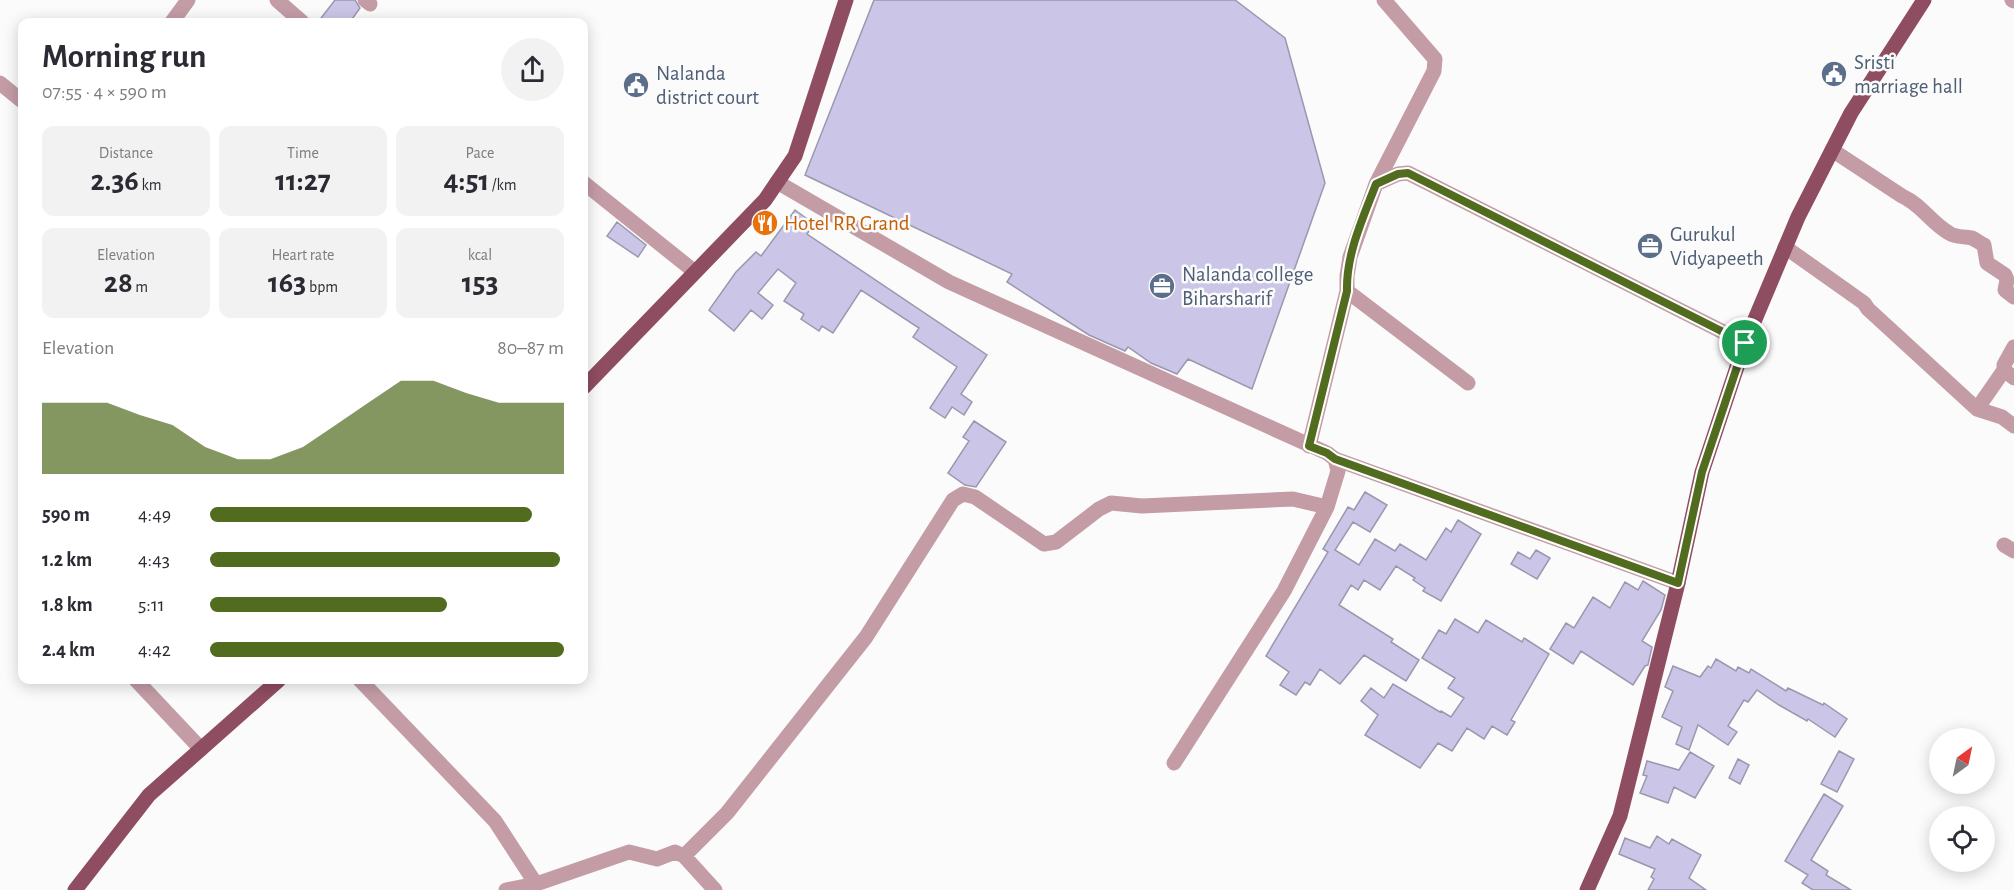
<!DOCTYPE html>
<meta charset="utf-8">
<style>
:root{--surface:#fff;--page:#f2f2f3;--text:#2b2b33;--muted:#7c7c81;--accent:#516c1f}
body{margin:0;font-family:"Alegreya Sans",sans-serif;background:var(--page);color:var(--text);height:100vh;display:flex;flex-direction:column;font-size:22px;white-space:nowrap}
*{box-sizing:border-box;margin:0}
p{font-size:20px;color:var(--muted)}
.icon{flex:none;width:33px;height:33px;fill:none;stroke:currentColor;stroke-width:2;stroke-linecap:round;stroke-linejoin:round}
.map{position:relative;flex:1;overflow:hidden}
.side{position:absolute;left:18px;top:18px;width:570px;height:666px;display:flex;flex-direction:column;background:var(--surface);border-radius:12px;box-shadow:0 3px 15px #0003}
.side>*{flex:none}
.needle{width:39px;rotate:33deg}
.tools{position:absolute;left:1929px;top:728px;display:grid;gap:12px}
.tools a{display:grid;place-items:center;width:66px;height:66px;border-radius:50%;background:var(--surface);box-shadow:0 3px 15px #0003;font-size:30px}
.pin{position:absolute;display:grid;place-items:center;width:51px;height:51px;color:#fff;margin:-26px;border:3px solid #fff;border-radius:50%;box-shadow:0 2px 6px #0007}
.round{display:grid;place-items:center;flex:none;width:63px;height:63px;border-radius:32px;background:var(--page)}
.headline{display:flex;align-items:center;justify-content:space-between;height:102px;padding:0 24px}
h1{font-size:33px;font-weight:700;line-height:45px}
.figures{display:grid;grid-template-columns:repeat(3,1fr);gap:9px;height:102px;padding:6px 24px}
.figures div{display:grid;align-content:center;border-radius:12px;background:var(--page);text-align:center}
.figures b{font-size:30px;font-weight:700}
.figures small{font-size:16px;font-weight:400}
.figures p{font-size:16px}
.chart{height:168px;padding:12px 24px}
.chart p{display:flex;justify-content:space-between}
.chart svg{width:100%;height:108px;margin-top:6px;fill:var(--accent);opacity:.7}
ul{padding:0 24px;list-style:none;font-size:20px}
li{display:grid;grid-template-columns:96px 72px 1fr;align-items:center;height:45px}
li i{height:15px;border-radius:8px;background:var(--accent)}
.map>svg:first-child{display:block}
.building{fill:#cbc6e7;stroke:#9b97af;stroke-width:1.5}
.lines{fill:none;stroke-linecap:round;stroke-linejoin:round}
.minor{stroke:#c39ca6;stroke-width:15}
.major{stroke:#8f4d61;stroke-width:15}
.route-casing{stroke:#fff;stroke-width:12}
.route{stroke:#516c1f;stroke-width:8}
.labels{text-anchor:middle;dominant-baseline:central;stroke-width:5;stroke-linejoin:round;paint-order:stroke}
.service-label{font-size:21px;fill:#4e5e75;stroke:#fbfbfb;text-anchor:start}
.food-label{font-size:21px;fill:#c56008;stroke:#fbfbfb;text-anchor:start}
</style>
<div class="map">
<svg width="2014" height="890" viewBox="0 0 2014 890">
<rect width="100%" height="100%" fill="#fbfbfb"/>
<path class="building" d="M335 0H355L360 8 350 22H318Z
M874 0H1235L1285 38 1325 183 1252 389 1188 359 1177 374 1151 363 1128 347 1125 351 1089 335 1007 282 1012 274 805 175Z
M795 210 814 224 807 234 987 355 961 394 972 402 964 415 952 407 945 418 930 408 957 367 913 337 919 328 861 290 833 333 822 326 819 331 801 319 804 314 784 301 796 283 778 269 758 293 773 305 762 319 751 310 734 331 709 310 736 272 756 252 761 256Z
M617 222 646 245 638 257 607 236Z
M974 421 1006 442 976 487 965 485 948 473 969 441 963 437Z
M1365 492 1387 505 1370 532 1353 522 1335 550 1359 565 1375 539 1395 551 1400 544 1426 560 1446 528 1451 532 1458 520 1481 534 1441 601 1423 591 1425 588 1413 580 1415 578 1396 566 1380 590 1364 580 1358 590 1351 585 1339 605 1393 639 1391 642 1419 660 1406 681 1364 655 1340 684 1320 669 1310 685 1305 682 1296 695 1280 685 1289 672 1266 656 1328 552 1323 549 1348 507 1354 510Z
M1536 550 1550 558 1537 579 1511 564 1518 552 1530 559Z
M1643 581 1665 595 1661 610 1642 641 1652 647 1648 665 1645 666 1633 685 1581 651 1573 664 1550 649 1566 623 1574 628 1593 597 1610 608 1625 582 1638 590Z
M1455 619 1478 633 1486 620 1522 642 1524 638 1549 654 1511 720 1515 722 1507 735 1492 726 1484 739 1467 728 1452 751 1438 743 1420 768 1365 735 1378 715 1361 701 1371 688 1384 698 1393 684 1440 712 1441 711 1451 717 1464 698 1448 688 1455 678 1422 658 1439 630 1446 634Z
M1716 659 1736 671 1738 667 1749 673 1751 669 1786 691 1788 688 1823 705 1824 703 1847 719 1835 737 1808 719 1807 721 1779 705 1757 690 1748 702 1744 700 1728 726 1737 732 1728 745 1698 725 1689 750 1676 744 1682 727 1662 717 1673 691 1665 687 1673 666 1700 677 1708 666 1711 668Z
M1839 751 1854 759 1837 792 1821 784Z
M1690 752 1714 766 1695 798 1674 787 1668 803 1640 793 1647 776 1643 775 1647 761 1679 770Z
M1738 759 1749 765 1740 784 1729 778Z
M1824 794 1843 806 1811 860 1828 871 1826 875 1851 890H1813L1802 883 1808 875 1785 861Z
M1657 836 1669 844 1672 839 1701 855 1689 878 1706 890H1648L1654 879 1651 877 1655 869 1619 854 1625 838 1650 848Z"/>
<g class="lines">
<path class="minor" d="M277 0 302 22
M365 0 370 4
M2012 0 2014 1
M172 22 188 0
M0 83 22 101
M1832 150 1902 196C1922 205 1930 222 1949 233 1956 238 1964 236 1972 238 1976 240 1980 243 1984 245L1987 263 2005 275 2007 280 2005 290 2014 297
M777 182 949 282 1327 453 1335 459 1338 471 1327 507 1284 591 1174 763
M584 183 695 272
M1376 184 1398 174 1408 173 1745 343
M1785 247 1864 303 1868 309 1977 409 2002 417 2014 426
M1347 291 1468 383
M2014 347 2004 365V370L2014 378
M1977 409 2004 370
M1309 446 1347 291V276L1350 257 1376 184 1434 71 1435 59 1384 0
M1335 459 1678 583
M2004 545 2014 551
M136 680 201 749
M360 680 495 821 536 884 506 890
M684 856 727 813 866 637 953 500 963 494 975 497 1044 544 1056 542 1099 509 1111 503 1142 506 1293 499 1327 507
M536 884 629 852 657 859 675 852 684 856 715 890"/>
<path class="major" d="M584 387 765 200 795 156 846 0
M75 890 149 795 279 680
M1587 890 1620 816 1678 583 1702 472 1745 343 1798 217 1851 113 1924 0"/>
</g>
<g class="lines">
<g class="route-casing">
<path id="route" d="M1408 173 1745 343 1702 472 1678 583 1335 459 1327 453 1309 446 1347 291C1346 254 1363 218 1376 184L1398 174Z"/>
</g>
<use href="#route" class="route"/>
</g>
<defs>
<g id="civic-disc" transform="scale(1.35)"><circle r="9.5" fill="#5c6f8a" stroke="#fbfbfb"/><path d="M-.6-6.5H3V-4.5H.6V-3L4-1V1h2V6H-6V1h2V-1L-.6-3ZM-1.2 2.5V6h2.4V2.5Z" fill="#fff"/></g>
<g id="restaurant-disc" transform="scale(1.35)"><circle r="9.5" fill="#e8710a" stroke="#fbfbfb"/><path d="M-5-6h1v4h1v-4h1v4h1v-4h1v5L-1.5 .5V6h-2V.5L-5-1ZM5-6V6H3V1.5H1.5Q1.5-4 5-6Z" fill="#fff"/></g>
<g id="office-disc" transform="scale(1.35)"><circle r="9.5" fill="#5c6f8a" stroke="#fbfbfb"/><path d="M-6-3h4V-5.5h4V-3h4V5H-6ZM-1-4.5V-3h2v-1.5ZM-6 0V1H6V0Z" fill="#fff"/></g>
</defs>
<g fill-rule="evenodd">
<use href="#civic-disc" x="1834" y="74"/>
<use href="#civic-disc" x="636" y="85"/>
<use href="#restaurant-disc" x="765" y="223"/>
<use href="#office-disc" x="1650" y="246"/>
<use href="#office-disc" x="1162" y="286"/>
</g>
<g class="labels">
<g class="service-label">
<text x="1854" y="62">Sristi<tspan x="1854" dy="24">marriage hall</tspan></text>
<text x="656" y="73">Nalanda<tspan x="656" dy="24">district court</tspan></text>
<text x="1670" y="234">Gurukul<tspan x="1670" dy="24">Vidyapeeth</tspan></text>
<text x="1182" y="274">Nalanda college<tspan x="1182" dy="24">Biharsharif</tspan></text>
</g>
<g class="food-label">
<text x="784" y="223">Hotel RR Grand</text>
</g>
</g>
</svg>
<div class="tools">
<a><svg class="needle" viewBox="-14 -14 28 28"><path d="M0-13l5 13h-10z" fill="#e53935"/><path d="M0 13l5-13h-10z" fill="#7c7c81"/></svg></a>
<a><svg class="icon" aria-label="locate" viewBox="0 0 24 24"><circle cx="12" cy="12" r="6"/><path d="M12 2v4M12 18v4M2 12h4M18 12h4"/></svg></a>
</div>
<div class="pin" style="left:1745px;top:343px;background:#1e9e55"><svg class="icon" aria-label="arrive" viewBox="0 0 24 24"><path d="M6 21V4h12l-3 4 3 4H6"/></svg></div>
<section class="side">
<div class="headline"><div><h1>Morning run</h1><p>07:55 · 4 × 590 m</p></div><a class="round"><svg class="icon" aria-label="share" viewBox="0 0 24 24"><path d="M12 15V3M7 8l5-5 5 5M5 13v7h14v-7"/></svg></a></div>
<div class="figures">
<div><p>Distance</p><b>2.36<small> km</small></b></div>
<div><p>Time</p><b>11:27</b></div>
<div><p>Pace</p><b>4:51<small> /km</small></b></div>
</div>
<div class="figures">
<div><p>Elevation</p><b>28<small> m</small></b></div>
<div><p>Heart rate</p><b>163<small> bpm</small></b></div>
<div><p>kcal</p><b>153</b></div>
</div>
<div class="chart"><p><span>Elevation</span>80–87 m</p>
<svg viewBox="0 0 160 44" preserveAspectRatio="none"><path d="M0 44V15L10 15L20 15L30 20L40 24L50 33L60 38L70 38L80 33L90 24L100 15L110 6L120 6L130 11L140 15L150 15L160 15V44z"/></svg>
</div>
<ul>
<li><b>590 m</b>4:49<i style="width:91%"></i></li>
<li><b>1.2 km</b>4:43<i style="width:99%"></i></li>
<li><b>1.8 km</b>5:11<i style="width:67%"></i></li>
<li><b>2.4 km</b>4:42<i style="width:100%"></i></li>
</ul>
</section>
</div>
